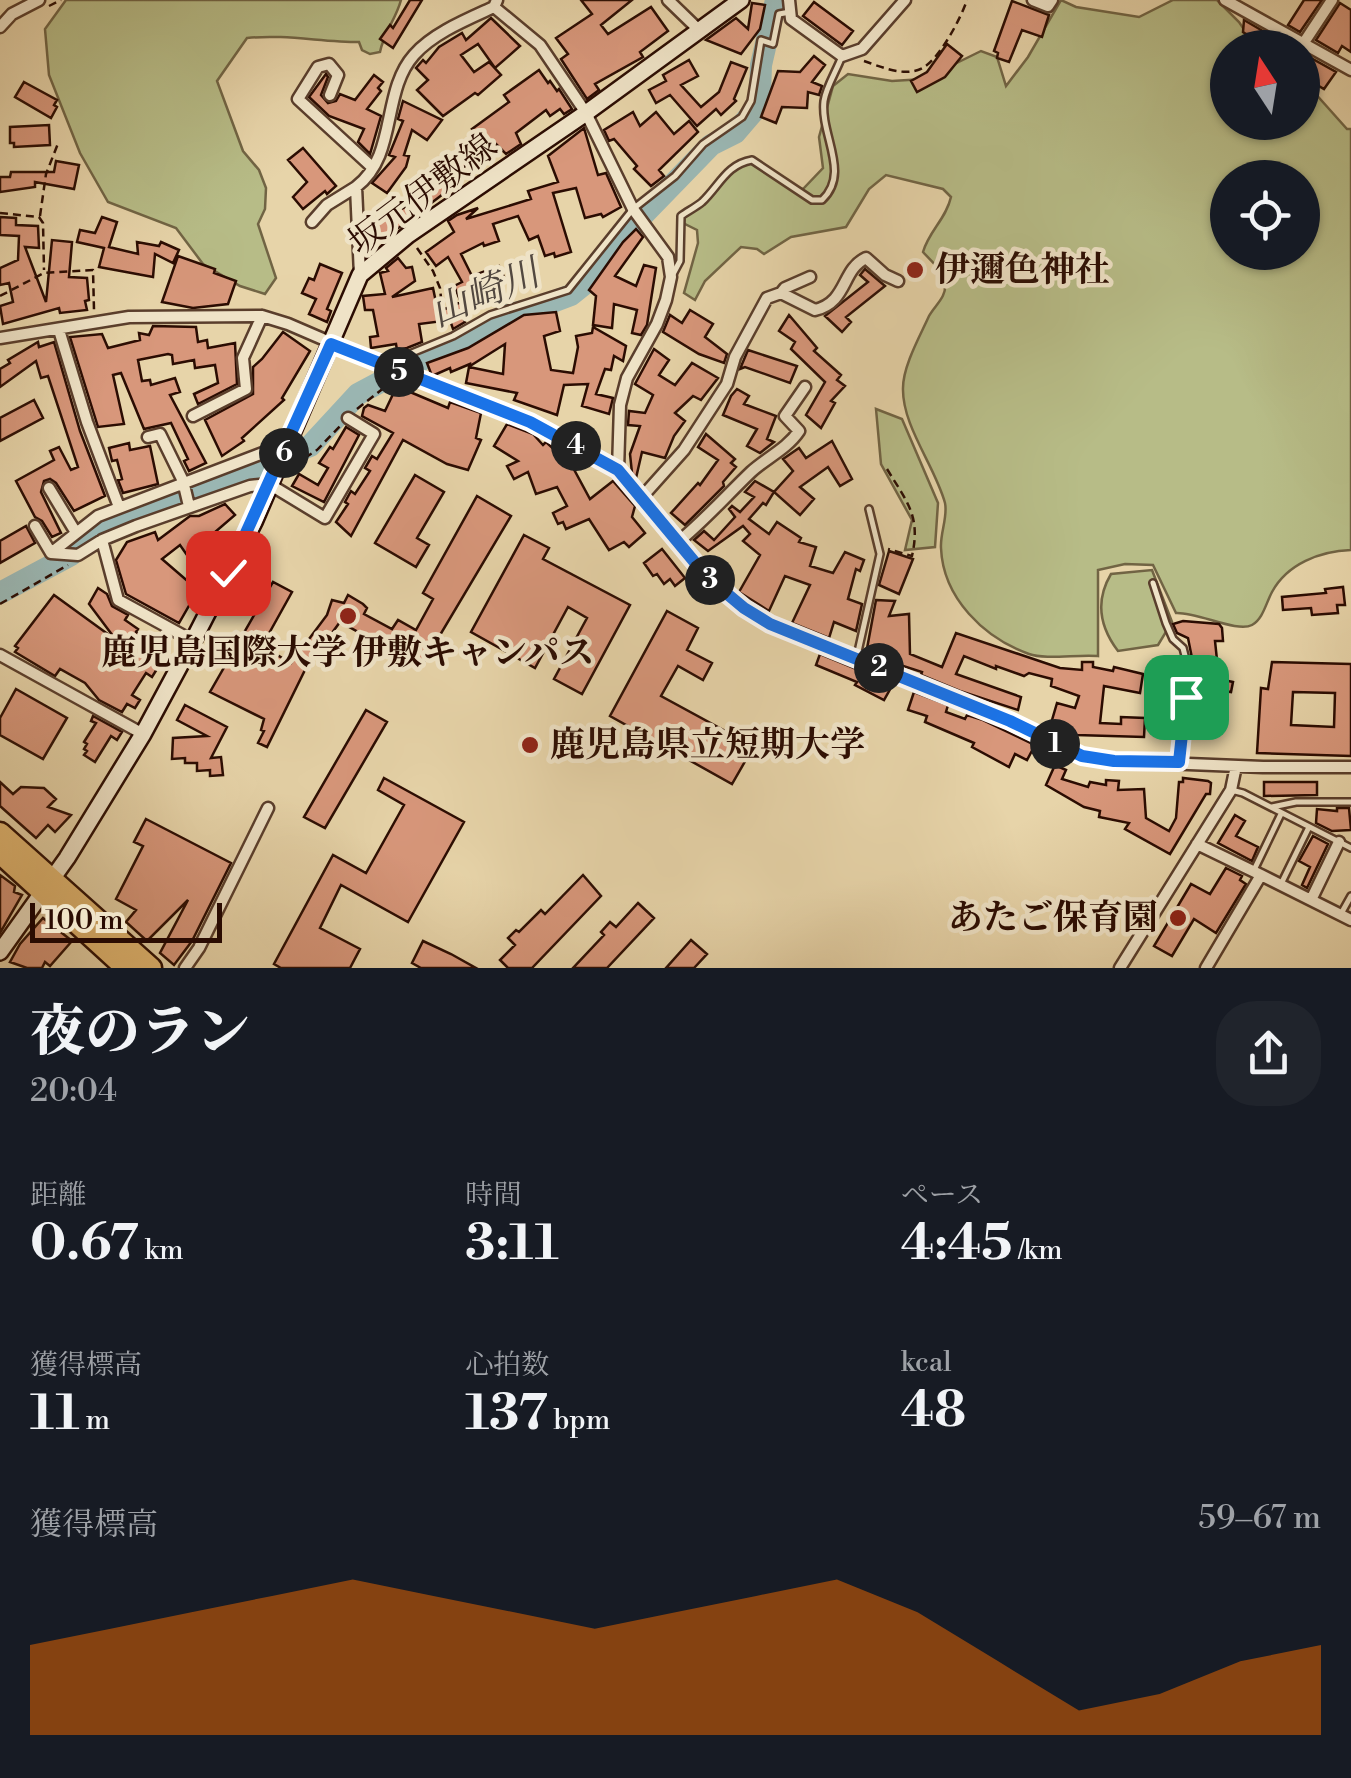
<!DOCTYPE html>
<html lang="ja">
<meta charset="utf-8">
<style>
:root{--surface:#171b24;--page:#20242c;--text:#f1f3f6;--muted:#9ea1a6;--accent:#b45309}
body{margin:0;font-family:"Libre Bodoni","Noto Serif JP",serif;background:var(--page);color:var(--text);height:100vh;display:flex;flex-direction:column;font-size:38px;white-space:nowrap}
*{box-sizing:border-box;margin:0}
p{font-size:32px;color:var(--muted)}
.icon{flex:none;width:55px;height:55px;fill:none;stroke:currentColor;stroke-width:2;stroke-linecap:round;stroke-linejoin:round}
.map{position:relative;height:968px;overflow:hidden}
.drawer{display:flex;flex-direction:column;background:var(--surface);flex:1}
.drawer>*{flex:none}
.needle{width:65px;rotate:348deg}
.fabs{position:absolute;left:1210px;top:30px;display:grid;gap:20px}
.fabs a{display:grid;place-items:center;width:110px;height:110px;border-radius:50%;background:var(--surface);box-shadow:0 2px 8px #0004;font-size:50px}
.scale{position:absolute;left:30px;bottom:25px;width:192px;box-sizing:border-box;padding-left:10px;border:5px solid #2b0c02;border-top:0;font-size:28px;line-height:35px;white-space:nowrap;color:#2b0c02;-webkit-text-stroke:8px #efe3c7;paint-order:stroke}
.pin{position:absolute;display:grid;place-items:center;width:85px;height:85px;color:#fff;margin:-42px;border-radius:20px;box-shadow:0 5px 15px #0006}
.km{position:absolute;width:50px;height:50px;margin:-25px;border-radius:50%;background:#222;color:#fff;font-size:28px;line-height:50px;text-align:center}
.round{display:grid;place-items:center;flex:none;width:105px;height:105px;border-radius:40px;background:var(--page)}
.headline{display:flex;align-items:center;justify-content:space-between;height:170px;padding:0 30px}
h1{font-size:55px;font-weight:800;line-height:75px}
.figures{display:grid;grid-template-columns:repeat(3,1fr);gap:15px;height:170px;padding:10px 30px}
.figures div{display:grid;align-content:center}
.figures b{font-size:50px;font-weight:800}
.figures small{font-size:28px;font-weight:400}
.figures p{font-size:28px}
.chart{height:280px;padding:20px 30px}
.chart p{display:flex;justify-content:space-between}
.chart svg{width:100%;height:180px;margin-top:10px;fill:var(--accent);opacity:.7}
.map>svg:first-child{display:block}
.green{fill:#b7bc87;stroke:#716444;stroke-width:2.5;fill-rule:evenodd}
.lines{fill:none;stroke-linecap:round;stroke-linejoin:round}
.river{stroke:#9ab6b2;stroke-width:22}
.building{fill:#d8977b;stroke:#2b0c02;stroke-width:2.5;fill-rule:evenodd}
.lane-casing{stroke:#5a3e2c;stroke-width:10}
.street-casing{stroke:#5a3e2c;stroke-width:15}
.secondary-casing{stroke:#2b0c02;stroke-width:20}
.highway-casing{stroke:#2b0c02;stroke-width:25}
.path{stroke:#2b0c02;stroke-width:2.5;stroke-dasharray:8 5;stroke-linecap:butt}
.lane{stroke:#efe3c7;stroke-width:5}
.street{stroke:#efe3c7;stroke-width:10}
.secondary{stroke:#efe3c7;stroke-width:15}
.highway{stroke:#e4ba74;stroke-width:20}
.route-casing{stroke:#fff;stroke-width:20}
.route{stroke:#1a73e8;stroke-width:12}
.poi-dot{fill:#8f2418;stroke:#efe3c7;stroke-width:4}
.labels{text-anchor:middle;dominant-baseline:central;stroke-width:9;stroke-linejoin:round;paint-order:stroke}
.street-label{font-size:35px;fill:#2b0c02;stroke:#efe3c7}
.poi-label{font-size:35px;font-weight:bold;fill:#2b0c02;stroke:#efe3c7;text-anchor:start}
.water-label{font-size:38px;font-style:italic;fill:#524840;stroke:#efe3c7}
</style>
<div class="map">
<svg width="1351" height="968" viewBox="0 0 1351 968">
<rect width="100%" height="100%" fill="#e7d4a9"/>
<filter id="stains"><feTurbulence type="fractalNoise" baseFrequency=".002" numOctaves="4"/><feColorMatrix values="0 0 0 0 .2 0 0 0 0 .09 0 0 0 0 .02 0 0 0 .5 -.17"/></filter>
<radialGradient id="worn" r=".72"><stop offset=".6" stop-color="#630" stop-opacity="0"/><stop offset="1" stop-color="#630" stop-opacity=".3"/></radialGradient>
<path class="green" d="M66 0H401C396 19 384 32 380 52L370 54 362 50 359 42C321 42 285 34 247 38L217 81 243 151 259 170 266 188 265 209 258 224 276 278 265 294 240 286 203 264 176 228 108 202 80 153 49 75 45 29Z
M1061 0 1076 7 1139 17 1173 0H1217L1239 22 1256 47 1228 48V122H1302L1303 87 1313 91 1347 129H1351V550C1320 551 1287 564 1272 592 1266 603 1263 619 1252 625 1237 633 1198 612 1176 613L1153 565 1125 564 1098 570V656C1079 654 1045 660 1029 654 984 638 943 598 941 548 940 533 948 517 945 503 935 466 902 426 903 388 903 366 920 336 929 316 935 305 947 297 945 283 943 270 931 261 923 252 929 231 946 219 951 197L943 189 886 175 869 189 846 227 791 237 764 254 757 249 741 247 705 281 695 300 684 293 698 243 697 230 683 223 684 216 742 164 750 163 789 187 803 189 823 168 819 137 833 86 848 74 892 81 924 79 981 51 997 57 1006 86 1028 57ZM1228 178H1302V252H1228Z
M876 409 902 419 938 503 935 547 905 550 912 520 881 464Z
M1152 570 1172 622 1158 645 1118 651C1099 626 1095 601 1111 574Z"/>
<g class="lines">
<path class="river" d="M0 593 71 555 103 527 310 446 358 394 504 316 542 306 571 295 586 283 613 246 711 145 735 133 753 112 760 96 761 65 776 0"/>
</g>
<path class="building" d="M410 0H422L393 48 380 39 390 25 393 28Z
M581 0H632L601 25 608 34 651 7 668 31 640 52 643 57 595 84 599 90 587 99 561 59 568 54 556 38 592 14Z
M1304 0H1322L1300 32 1288 25Z
M1012 1 1049 15 1042 37 1022 30 1009 62 997 58 998 53 994 51Z
M814 2 853 31 842 45 803 16Z
M752 3 765 5 760 29 741 54 706 40 736 18 748 29Z
M1340 3 1351 10V52L1342 46 1338 53 1316 40Z
M491 18 520 46 495 68 478 44 461 55 474 72 489 62 501 75 478 95 475 93 443 116 417 90 428 80 416 68 423 60 426 63 439 47 462 33 466 40Z
M1244 20 1292 48H1259L1246 40 1249 36 1243 32Z
M947 44 962 56 945 77 917 92 911 81 927 72Z
M1302 53 1336 72 1324 89 1302 76Z
M814 56 825 65 812 82 822 86 819 95 808 92 807 108 782 107 776 123 761 117 778 71 800 72Z
M689 60 698 76 681 85 701 107 719 92 731 62 747 68 734 99 736 101 721 115 716 109 697 126 670 95 656 103 649 90 666 81 663 75Z
M539 70 548 83 550 81 557 91 559 89 572 109 564 114 560 109 550 116 546 110 516 133 521 144 506 154 494 142 446 182 451 188 405 223 402 219 403 225 379 240 372 225 418 200 414 194 428 183 426 181 479 137 472 129 509 102 504 95Z
M326 74 328 77 321 95 328 103 336 101 340 94 355 100 374 75 383 82 378 88 381 91 367 109 381 116 370 154 358 142 364 129 329 116 309 97Z
M24 82 57 100 54 105 57 107 51 118 15 97Z
M403 101 442 120 427 140 412 130 404 155 409 156 406 167 387 193 372 183 395 157 389 155 403 121 398 119Z
M633 112 640 126 656 112 674 134 689 121 698 132 659 170 664 176 651 186 634 169 637 166 614 139 609 141 604 130Z
M49 125 50 145 14 147V143H10V127Z
M584 128 598 175 606 173 621 207 603 217 601 214 585 218 576 188 553 193 571 252 555 257 554 253 545 256 538 236 529 240 518 216 493 224 499 241 484 246 483 243 461 254 472 276 499 266 504 277 469 295 471 298 484 293 487 300 461 313 465 322 453 329 450 320 419 324 422 342 407 348 397 350 396 344 371 348 370 337 378 336 373 310H365L363 296 385 294 380 273 388 271 386 268 398 258 406 268 412 267 415 281 392 297 433 288 438 312 461 302 454 286 462 282 448 257 436 266 426 252 454 232 448 221 457 215 478 208 466 219 531 199 528 191 558 182 548 156Z
M303 148 336 186 327 194 325 191 303 209 293 197 307 182 288 160Z
M56 161 79 165 74 189 35 182V187L0 192V177H10L11 172H54Z
M0 217 16 218V225L38 226 39 248 25 247 46 302 52 240 72 242 69 277 87 278 89 300 85 301 87 310 60 313 59 308 3 324 0 306 13 302 9 283 0 285V268L18 260 19 236 0 235Z
M102 217 117 222 109 247 138 254 137 242 159 246 161 242 179 250 173 263 155 254 153 277 99 267 104 248 77 242 80 230 95 233Z
M636 229 643 237 615 276 636 286 644 265 656 268 647 325 641 335 632 333 637 310 614 304 612 328 593 325 596 296 589 290 623 242Z
M178 256 215 269 214 273 236 281 228 304 193 308 162 302Z
M320 264 342 273 327 309 331 311 327 322 309 314 316 299 302 293 309 278 314 280Z
M865 269 885 286 846 317 851 322 842 332 825 316 868 282 860 275Z
M690 310 713 324 705 337 727 354 724 363 699 354 663 332 670 315 682 323Z
M556 312 560 331 544 336 551 370 573 373 578 347 576 336 592 333 593 327 626 346 623 361 614 356 611 370 605 369 596 394 613 398 609 414 582 406 588 384 564 385 557 415 514 400 517 393 466 383 469 367 503 374 505 344 470 366V364L451 372 450 368 432 376 427 363 468 348 524 315Z
M789 315 817 348 814 351 841 375 837 380 845 386 831 401 835 403 821 428 806 415 825 382 791 349 795 342 779 331Z
M153 326 196 327 198 342 207 340 208 348 235 343 237 384 198 404 194 394 218 383 215 365 195 368 194 360 173 364 172 355 168 354 138 360 142 381 150 380 151 385 175 378 180 392 170 395 206 463 189 471 184 461 188 459 171 423 144 429 121 373 113 375 124 424 98 427 70 337 102 334 108 348 140 340 139 333 149 335Z
M283 332 310 351 282 398 284 400 242 438 244 441 222 456 205 420 253 394V367L262 359Z
M38 342 39 347 54 342 80 431 105 496 74 511 56 483 50 479 44 481 41 492 61 533 52 537 42 521 35 517 16 481 54 460 50 451 59 447 71 470 78 467 48 376 41 378 36 361 0 387V369L10 363 8 360Z
M654 349 669 360 659 375 675 385 692 363 718 378 701 400 693 396 675 413 685 421 674 436 665 458 642 452 636 478 632 473 630 454 640 426 628 425 629 411 645 413 653 395 635 384Z
M748 350 797 366 790 383 745 367 740 369Z
M403 389 448 408 450 402 481 413 476 438 481 440 468 470 447 464 403 440 351 536 336 522 348 504 345 502 351 491 355 494 370 471 365 468 372 456 377 459 393 433 362 416 364 408 368 405 385 411 395 390 402 392Z
M737 389 749 396 744 404 776 416 767 439 774 442 760 453 747 446 757 429 723 415 731 396Z
M34 400 43 418 0 441V418Z
M507 424 533 434 543 445 546 442 559 454 564 451 590 499 613 481 635 506 632 517 645 533 629 547 624 542 609 550 589 519 566 529 563 522 558 524 553 513 567 506 557 487 536 494 528 472 514 479 507 466 518 461 494 446Z
M346 427 359 435 324 502 292 486 299 474 318 485 328 468 319 463 330 447 333 449Z
M706 434 735 459 731 463 736 467 723 482 724 486 685 525 671 513 698 483 700 485 718 460 698 447Z
M832 441 852 479 840 486 828 467 800 487 814 499 800 515 774 492 793 471 783 459 799 448 806 458Z
M129 443 130 450 150 446 158 484 123 493 118 480 122 479 117 460 112 461 109 448Z
M415 475 444 492 417 538 429 545 416 567 375 543Z
M755 481 774 492 766 505 763 503 749 519 769 534 777 522 801 538 799 542 816 547 810 566 833 573 845 552 864 560 860 571 856 569 848 599 862 604 856 631 834 622 829 638 792 623 810 585 785 576 769 611 739 592 760 555 743 541 750 534 743 526 708 551 694 540 704 531 714 540 735 517 729 509 732 506 740 512 754 497 745 492Z
M477 496 511 516 421 667 340 622 305 670 267 747 258 743 264 731 261 730 264 719 210 692 273 582 292 592 262 646 291 663 327 615 332 600 344 603 348 595 363 604 367 608 364 614 392 629 398 620 416 630 433 599 423 593Z
M225 504 235 515 207 539 213 547 205 552 210 568 203 578 180 545 162 559 198 590 179 623 126 594 116 560 127 542 155 532 158 540 190 516H199Z
M26 526 35 543 0 563V541Z
M524 535 549 548 543 559 630 605 582 694 554 679 587 618 568 607 535 668 471 632Z
M662 549 685 578 675 586 670 579 664 584 657 574 653 576 644 563Z
M889 551 913 559 899 594 879 585Z
M1343 587 1345 605H1337L1338 613 1312 615 1311 608 1283 610 1282 597 1326 593 1325 589Z
M98 588 107 594 112 606 128 615 125 620 138 629 136 632 167 653 152 677 146 673 132 695 140 700 135 708 127 704 122 712 99 700 85 683 60 669 55 676 15 652 18 648 15 646 54 595 116 640 89 604Z
M876 600 895 601 889 616 909 614 910 654 942 667 956 633 1060 668 1082 670V662H1093V667L1113 671 1114 667 1143 674 1140 693 1104 686 1100 723 1121 724V717L1145 718 1144 737 1076 735 1050 727 1057 703 1075 708 1079 696 1051 686 1052 679 1029 673 1024 676 996 666V669L964 656 956 674 1021 697 1018 710 960 691 921 675 922 672 866 654Z
M667 611 698 628 687 650 712 663 703 680 678 666 661 696 749 744 742 756 747 758 732 784 610 716Z
M1183 621 1219 624 1222 628 1223 641H1215L1219 679 1233 682 1231 692 1217 690 1223 722 1209 725 1205 697 1194 695 1197 663H1193L1188 638 1177 633 1173 624Z
M820 654 893 684 884 700 855 685 857 682 816 665Z
M1272 662 1351 664V756L1257 753 1261 688 1268 689ZM1293 692 1335 693 1334 727 1291 725Z
M16 689 67 718 43 759 0 735V718Z
M914 692 948 705 946 712 965 719 967 715 983 720 1035 745 1027 760 1015 754 1009 767 972 747 974 743 925 722 927 716 908 710Z
M185 705 227 727 211 758 221 757 223 775 210 776V770L197 771V763H185V758L172 759 173 738 207 736 177 720Z
M366 710 387 722 325 828 304 817Z
M93 716 122 732 117 740 111 736 95 762 84 755 87 751 84 749 87 744 84 742 96 723 91 721Z
M1055 765 1066 770 1062 779 1088 787 1090 782 1106 785V780L1119 781 1118 790 1144 789 1146 818 1169 831 1176 818 1179 782H1183V778L1208 781 1211 783 1210 794H1206L1170 854 1125 829 1129 823 1099 817 1100 811 1084 807 1046 785Z
M384 778 464 822 408 922 341 885 320 928 360 949 350 968H281L274 964 333 855 366 873 404 805 378 790Z
M0 782 13 794 21 787 44 788 56 799 48 807 71 815 55 832 48 825 36 838 0 806Z
M1264 782H1317V795L1264 796Z
M1337 808H1349L1351 830 1332 831 1316 823 1317 809 1337 811Z
M1235 815 1245 821 1236 836 1258 847 1252 861 1218 843Z
M146 819 231 863 192 941 174 965 160 953 188 900 147 941 126 922 136 910 116 899 143 846 134 842Z
M1313 836 1328 844 1307 888 1302 885 1310 867 1299 861Z
M1226 868 1242 876 1240 880 1246 884 1216 933 1194 919 1172 956 1154 946 1191 884 1210 894Z
M0 875 15 886 14 892 22 895 0 933Z
M583 875 601 896 532 968H508L500 960 515 945 508 938 516 930 519 932 541 910 545 914Z
M638 903 654 918 607 968H573L604 935 601 932 610 922 616 927Z
M43 918 72 941 50 966 45 962 42 968H27L10 962 20 944Z
M691 940 707 954 694 968H666Z
M423 941 451 954 476 968H421L412 963Z"/>
<g class="lines">
<g class="lane-casing">
<path id="lane" d="M672 276 680 261 681 216C688 211 696 207 702 202 719 186 727 164 752 160L812 200H822C851 173 820 135 824 101 826 87 837 70 842 56
M385 364 453 336 490 315 568 290 633 209 675 176 703 144 742 117 751 101 761 40 773 44 779 14 790 12
M1153 583 1166 623 1173 639 1183 648 1190 675 1179 762
M857 656 880 554 869 509
M1231 790 1243 793 1351 848
M1272 807 1296 802H1351
M1254 870 1281 814
M1282 882 1309 827
M1342 912 1351 896"/>
</g>
<g class="street-casing">
<path id="street" d="M668 0 700 31
M789 0 791 19 842 56 862 49 905 0
M1033 0 1048 6 1052 0
M1225 0 1351 70
M494 7 540 45 586 113 633 209 668 257 671 277 666 300 657 324 627 378 620 405 618 470
M0 27 12 14 39 0
M1303 44 1332 0
M330 95 338 75 329 64 318 67 298 99 372 167
M312 222 327 205 356 187
M360 275 356 187C398 155 381 92 414 55 433 33 468 19 494 7L497 0
M781 293 785 288 810 277
M59 330 87 422 119 507
M0 338 129 317 262 316 288 324 404 374 530 423 618 470 707 577 744 608 770 624 1010 721 1083 756 1114 761 1263 767H1351
M193 416 246 389 243 358 262 316
M148 437 160 434 183 481 189 506
M49 488 75 531
M642 497 684 450 727 384 735 357 767 298 781 293 815 310C848 302 841 270 866 258L885 275 898 281
M35 526 51 553
M102 540 118 600 193 641
M677 543C704 521 726 496 751 472 766 458 787 449 799 431L785 416 805 387
M51 553 78 555 102 540 136 526 250 486 269 484 325 518 374 434 348 418
M51 553 98 516 289 443
M0 655 143 734
M1197 844 1261 875
M1311 900 1339 842
M185 968 199 948 268 808
M1120 968 1231 790 1236 766
M1206 968 1261 875 1351 920"/>
</g>
<g class="secondary-casing">
<path id="secondary" d="M0 952 67 858 143 734 193 641 254 522 360 275 408 235 586 113 741 0"/>
</g>
<g class="highway-casing">
<path id="highway" d="M0 833 151 968
M0 853 126 968"/>
</g>
<path class="path" d="M49 6 61 0
M864 61C879 66 901 76 918 70 937 65 961 18 967 0
M0 213 39 217 43 223 44 270
M40 216 46 174 59 141
M417 248 433 271 440 288 444 328
M0 296 44 273 93 270 94 310
M357 409 390 383
M294 465 317 450 341 425
M887 469C907 502 921 516 912 556L888 549
M0 604 68 565"/>
<use href="#lane" class="lane"/>
<use href="#street" class="street"/>
<use href="#secondary" class="secondary"/>
<use href="#highway" class="highway"/>
</g>
<g class="lines">
<g class="route-casing">
<path id="route" d="M228 573 331 344 530 422 618 470 707 577 744 608 770 624 1010 721 1082 756 1114 761 1179 762 1186 697"/>
</g>
<use href="#route" class="route"/>
</g>
<g class="poi-dot">
<circle cx="915" cy="270" r="10"/>
<circle cx="348" cy="616" r="10"/>
<circle cx="530" cy="745" r="10"/>
<circle cx="1178" cy="918" r="10"/>
</g>
<g class="labels">
<g class="street-label">
<text transform="translate(423 195) rotate(-37)">坂元伊敷線</text>
</g>
<g class="poi-label">
<text x="935" y="270">伊邇色神社</text>
<text x="348" y="653" text-anchor="middle">鹿児島国際大学 伊敷キャンパス</text>
<text x="550" y="745">鹿児島県立短期大学</text>
<text x="1158" y="918" text-anchor="end">あたご保育園</text>
</g>
<g class="water-label">
<text transform="translate(485 294) rotate(-23)">山崎川</text>
</g>
</g>
<rect width="100%" height="100%" filter="url(#stains)"/>
<rect width="100%" height="100%" fill="url(#worn)"/>
</svg>
<div class="fabs">
<a><svg class="needle" viewBox="-14 -14 28 28"><path d="M0-13l5 13h-10z" fill="#e53935"/><path d="M0 13l5-13h-10z" fill="#9ea1a6"/></svg></a>
<a><svg class="icon" aria-label="locate" viewBox="0 0 24 24"><circle cx="12" cy="12" r="6"/><path d="M12 2v4M12 18v4M2 12h4M18 12h4"/></svg></a>
</div>
<div class="scale">100 m</div>
<div class="pin" style="left:1186px;top:697px;background:#1e9e55"><svg class="icon" aria-label="arrive" viewBox="0 0 24 24"><path d="M6 21V4h12l-3 4 3 4H6"/></svg></div>
<div class="pin" style="left:228px;top:573px;background:#d93025"><svg class="icon" aria-label="check" viewBox="0 0 24 24"><path d="M5 12l5 5 9-10"/></svg></div>
<b class="km" style="left:1055px;top:744px">1</b>
<b class="km" style="left:879px;top:668px">2</b>
<b class="km" style="left:710px;top:580px">3</b>
<b class="km" style="left:576px;top:446px">4</b>
<b class="km" style="left:399px;top:372px">5</b>
<b class="km" style="left:284px;top:453px">6</b>
</div>
<section class="drawer">
<div class="headline"><div><h1>夜のラン</h1><p>20:04</p></div><a class="round"><svg class="icon" aria-label="share" viewBox="0 0 24 24"><path d="M12 15V3M7 8l5-5 5 5M5 13v7h14v-7"/></svg></a></div>
<div class="figures">
<div><p>距離</p><b>0.67<small> km</small></b></div>
<div><p>時間</p><b>3:11</b></div>
<div><p>ペース</p><b>4:45<small> /km</small></b></div>
</div>
<div class="figures">
<div><p>獲得標高</p><b>11<small> m</small></b></div>
<div><p>心拍数</p><b>137<small> bpm</small></b></div>
<div><p>kcal</p><b>48</b></div>
</div>
<div class="chart"><p><span>獲得標高</span>59–67 m</p>
<svg viewBox="0 0 160 44" preserveAspectRatio="none"><path d="M0 44V22L10 18L20 14L30 10L40 6L50 10L60 14L70 18L80 14L90 10L100 6L110 14L120 26L130 38L140 34L150 26L160 22V44z"/></svg>
</div>
</section>
